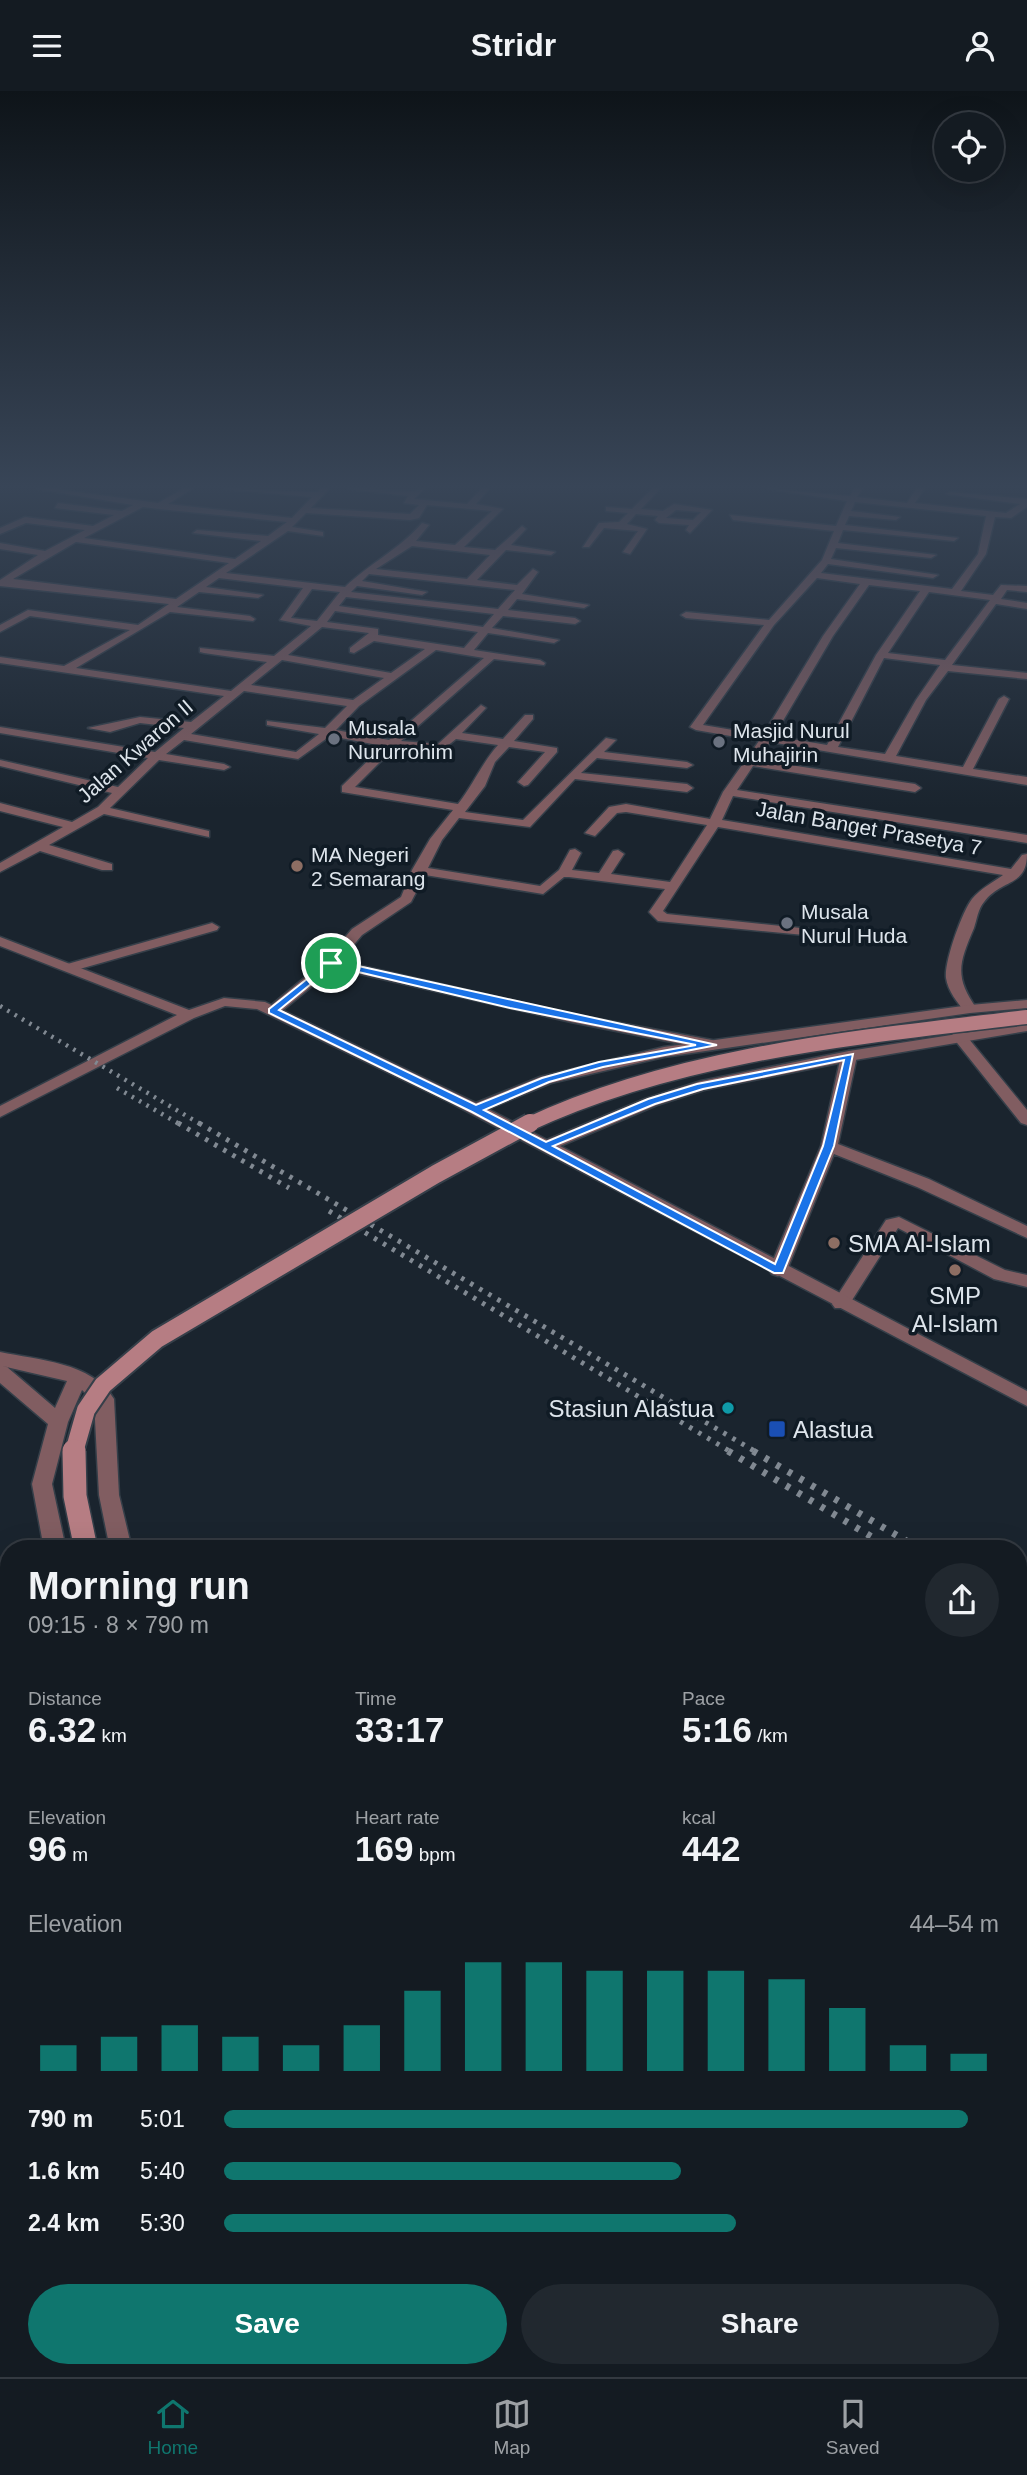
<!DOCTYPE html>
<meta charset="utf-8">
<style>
:root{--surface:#141b22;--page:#21282f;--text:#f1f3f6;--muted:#9da1a5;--line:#333940;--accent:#0f766e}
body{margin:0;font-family:Arial,sans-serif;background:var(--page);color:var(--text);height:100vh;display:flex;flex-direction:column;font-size:26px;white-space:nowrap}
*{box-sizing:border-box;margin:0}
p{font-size:23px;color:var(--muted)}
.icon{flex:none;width:38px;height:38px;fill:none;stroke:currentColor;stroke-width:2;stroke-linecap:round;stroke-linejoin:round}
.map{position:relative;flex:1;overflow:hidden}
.side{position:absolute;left:0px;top:1449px;width:1027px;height:838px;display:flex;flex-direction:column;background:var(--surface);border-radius:28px 28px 0 0;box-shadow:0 7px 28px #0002,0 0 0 2px var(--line)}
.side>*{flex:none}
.fabs{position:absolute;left:934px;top:21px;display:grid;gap:14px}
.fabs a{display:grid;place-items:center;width:70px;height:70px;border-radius:50%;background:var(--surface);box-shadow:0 7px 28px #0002,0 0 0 2px var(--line);font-size:35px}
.pin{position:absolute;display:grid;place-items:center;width:60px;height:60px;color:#fff;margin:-30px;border:4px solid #fff;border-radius:50%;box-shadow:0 2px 7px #0007}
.round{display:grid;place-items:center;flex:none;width:74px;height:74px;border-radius:37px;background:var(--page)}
.head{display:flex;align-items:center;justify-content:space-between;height:119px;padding:0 28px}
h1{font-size:38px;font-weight:600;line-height:52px}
.stats{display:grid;grid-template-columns:repeat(3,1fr);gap:10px;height:119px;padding:7px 28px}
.stats div{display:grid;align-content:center}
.stats b{font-size:35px;font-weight:600}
.stats small{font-size:19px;font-weight:400}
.stats p{font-size:19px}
.chart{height:196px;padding:14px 28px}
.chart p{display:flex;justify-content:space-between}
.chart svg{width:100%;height:126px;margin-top:7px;stroke:var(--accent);stroke-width:6}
.primary-button{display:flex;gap:14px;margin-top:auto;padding:14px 28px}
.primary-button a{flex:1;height:80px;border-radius:42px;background:var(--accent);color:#fff;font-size:28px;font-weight:600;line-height:80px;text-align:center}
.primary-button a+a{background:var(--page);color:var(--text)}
ul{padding:0 28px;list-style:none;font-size:23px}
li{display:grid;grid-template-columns:112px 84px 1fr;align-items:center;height:52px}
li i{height:18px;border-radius:9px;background:var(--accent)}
header{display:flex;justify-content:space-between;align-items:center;height:91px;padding:0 28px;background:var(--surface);font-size:32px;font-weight:600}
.menu{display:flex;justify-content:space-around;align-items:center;height:98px;border-top:2px solid var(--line);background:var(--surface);font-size:19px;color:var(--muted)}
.menu a{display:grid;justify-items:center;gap:4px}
.menu .on{color:var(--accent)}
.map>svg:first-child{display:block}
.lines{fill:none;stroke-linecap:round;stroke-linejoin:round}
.minor-casing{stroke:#353f49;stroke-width:3}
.tertiary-casing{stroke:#353f49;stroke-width:3}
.secondary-casing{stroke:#353f49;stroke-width:3}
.minor{fill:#815d61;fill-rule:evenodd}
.tertiary{fill:#815d61;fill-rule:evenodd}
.secondary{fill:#b67d83;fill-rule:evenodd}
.rail-far2{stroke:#818992;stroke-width:4.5;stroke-dasharray:2.5 6;stroke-linecap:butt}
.rail-far1{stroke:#818992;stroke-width:5;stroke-dasharray:3.5 7;stroke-linecap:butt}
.rail{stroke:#818992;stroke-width:7;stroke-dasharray:4.5 9;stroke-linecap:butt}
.secondary-bridge-far2-casing{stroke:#353f49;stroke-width:17;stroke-linecap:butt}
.secondary-bridge-far1-casing{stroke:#353f49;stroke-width:22;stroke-linecap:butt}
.secondary-bridge-casing{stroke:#353f49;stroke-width:26;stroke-linecap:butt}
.secondary-bridge-far2{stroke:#b67d83;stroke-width:14}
.secondary-bridge-far1{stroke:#b67d83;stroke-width:18}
.secondary-bridge{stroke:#b67d83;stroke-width:23}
.route{fill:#1a73e8;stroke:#fff;stroke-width:2;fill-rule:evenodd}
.worship-dot{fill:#6b7280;stroke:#101b25;stroke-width:2.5}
.education-dot{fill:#8d6e63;stroke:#101b25;stroke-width:2.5}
.culture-dot{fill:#0f9aa8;stroke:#101b25;stroke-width:2.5}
.transit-dot{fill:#1a4fb4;stroke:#101b25;stroke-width:2.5}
.labels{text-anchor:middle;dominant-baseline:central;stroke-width:7;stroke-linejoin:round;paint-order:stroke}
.far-poi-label{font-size:21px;fill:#dee5ec;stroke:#101b25;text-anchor:start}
.far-street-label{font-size:21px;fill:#dee5ec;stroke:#101b25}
.poi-label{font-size:24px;fill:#dee5ec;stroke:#101b25;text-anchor:start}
</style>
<header><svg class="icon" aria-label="menu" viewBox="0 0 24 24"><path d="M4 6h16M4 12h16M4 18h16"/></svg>Stridr<svg class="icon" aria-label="person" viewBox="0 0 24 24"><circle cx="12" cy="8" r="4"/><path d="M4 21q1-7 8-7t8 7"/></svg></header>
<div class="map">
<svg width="1027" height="2286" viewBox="0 0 1027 2286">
<rect width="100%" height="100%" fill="#1a242e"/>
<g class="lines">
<g class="minor-casing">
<path id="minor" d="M37 398H56L158 412 183 398H192L168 413 292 427 312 406 224 398 317 401 321 398H329L311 417 410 423 419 414 404 412 408 405 348 398 413 400 424 398 414 408 467 413 481 398H489L476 413 503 418 464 456 495 459 522 435 526 438 511 454 555 461 551 464 506 459 477 489 517 494 533 478 538 481 522 503 589 514 584 517 517 508 508 519 575 527 580 530 575 533 503 525 492 537 559 549 554 552 488 542 474 559 540 569 545 572 544 574 494 568 401 650 438 653 481 614 486 617 462 642 503 648 525 624H533V628L514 650 557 657V661L528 694 524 695 518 691 545 661 509 656 495 671 485 695 465 721 523 729 606 647 616 649 604 661 687 671 693 674 687 677 597 667 581 682 687 693 693 697 687 701 575 688 530 736 459 727 442 749 428 777 540 795 559 779 570 759 575 758 581 762 572 779 599 782 613 760 618 759 624 763 611 783 670 791 707 734 626 721 617 722 595 745 585 742 609 716 626 713 710 728 723 701 759 650 696 639 690 636 764 534 686 527 681 524 686 521 769 529 822 469 834 440 733 429 730 424 836 435 847 410 768 398 850 405 854 398H862L857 406 907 412 916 398H924L915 412 1006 422 1020 413 946 403 950 401 1027 408V416L1011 427 995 426 986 463 961 500 993 504 1001 494 1027 495V501L1007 499 1001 508 1027 512V518L996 513 952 574 1027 582V588L948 580 926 609 896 665 963 676 999 608 1004 605 1009 608 973 678 1027 686V694L770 651 757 669 915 693 921 697 915 701 753 675 737 699 1027 744V752L733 705 722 729 1011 778 1022 764 1027 763C1027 796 1001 788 984 811 978 818 977 828 974 837 959 872 954 886 977 918L975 921H965C957 911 948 900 946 887 944 871 962 821 972 808 980 798 992 792 1003 784L718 736 663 820 667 823 810 838 817 842 815 845 658 830 649 821 665 798 569 786H564L543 803 425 784 411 811 362 844 340 870 571 923 712 949 720 954 717 957 712 959 571 931 334 877 278 923H268V917L326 869 352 838 401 806 412 779 430 748 453 719 342 701V695L383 655 330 645 298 668 184 649 166 663 224 673 230 676 224 679 159 669 110 717 209 740V746L104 723 49 754 112 773V779H102L40 760 0 781V772L63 736 0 720V712L72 731 98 716 112 702 0 675V669L118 696 148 667 0 642V636L155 661 184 637 140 632 110 641 88 637 140 626 191 631 224 605 0 572V566L64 575 130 539 30 525 0 541V534L28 519 138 534 169 513 0 495V489L38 464 0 458V452L45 460 85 439 26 432 0 443V437L25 426 93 435 114 424 55 417 58 412 122 420 133 414ZM855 411 986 425 978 463 952 498 821 482 828 473 933 487 938 484 831 468 836 457 931 467 936 464 838 452 843 439 954 450 958 447 845 434 849 425 896 429 900 426 851 420ZM427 414 492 420 455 454 416 450 429 434 422 432C400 458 370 472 345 496L226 482 288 440 323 445V441L292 436 306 422 410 429 419 427ZM143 416 159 418 287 431 268 445 197 439 193 442 261 450 235 468 84 447ZM76 451 229 472 176 508 13 488ZM412 455 490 464 467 488 376 478ZM369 483 515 499 498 518 351 501 357 495 422 504 427 501 362 490ZM219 487 303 497 280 529 311 535 274 565 200 557V561L204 562 267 571 231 600 76 577 170 521 253 530 255 528 250 525 177 516 199 501 258 507 263 504 206 496ZM817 487 860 493 823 545 763 644 703 634 774 534ZM869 494 920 500 876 564 827 654 774 645 833 545ZM312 498 340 501 317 530 291 527ZM929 501 990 509 945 569 888 562ZM346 506 494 523 483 536 339 515ZM335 520 478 541 464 557 378 544V538L327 531ZM322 536 369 542 350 557V561L354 562 374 550 425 558 391 582 288 564ZM436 559 484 567 389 649 336 639 359 615ZM884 567 940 574 916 609 885 663 838 656ZM282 569 384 587 353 609 251 594ZM244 600 347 615 325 637 267 630V634L319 643 296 661 191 643ZM456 648 498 654C482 672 473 694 458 713L355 696 394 657 441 660Z
M652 398H660L641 418 663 420 674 413 712 419 690 442 686 439 689 434 659 432 655 429 658 425 636 423 627 433 647 438 630 463 623 461 638 440 604 437 589 456H583L599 432 619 431 628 422 606 420V416L632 418ZM676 419 701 421 693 429 666 427Z
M212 832 219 836 217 839 69 881 62 877 64 874Z
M959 940 964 942 1027 1019V1034L1021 1032 954 948 951 945 954 942Z
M849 960 857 965 838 1053 929 1088 1027 1135V1147L917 1096 834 1063 787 1179 778 1185 772 1183 769 1179 821 1055 841 965Z
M899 1126 1005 1179 1027 1184V1196L994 1188 898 1137 847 1217H835L832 1213 886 1129Z
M0 1739H9V1761H0Z
M1018 2150 1027 2153V2183L1018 2180Z
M0 2241 9 2242V2274L0 2273Z
M215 2278H273L276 2286H218Z
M617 2278H649L647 2286H615Z
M782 2278H830L833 2286H785Z
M954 2278H986L985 2286H953Z"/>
</g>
<g class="tertiary-casing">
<path id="tertiary" d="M0 846 189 919 224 907 265 911 476 1012 540 986 664 956 970 914 1027 909V917L970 922 664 966 551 992 488 1018 547 1049 645 1008 701 990 849 960 1027 932V940L849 970 704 999 657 1014 560 1055 1027 1300V1315L449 1011 257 918 225 915 194 927 0 1026V1015L177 924 0 855Z
M0 1261C38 1269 92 1271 114 1308L119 1404 132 1458H110L99 1404 94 1310 82 1299 68 1331 52 1393 66 1458H44L32 1393 48 1333 0 1292ZM2 1275 67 1290 55 1317 7 1276Z
M9 1982V2035L0 2038V1986Z"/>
</g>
<g class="secondary-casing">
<path id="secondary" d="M9 2091V2146L0 2150V2095Z"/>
</g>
<use href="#minor" class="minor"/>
<use href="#tertiary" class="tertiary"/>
<use href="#secondary" class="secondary"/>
<path class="rail-far2" d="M0 915 202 1034
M117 997 181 1034"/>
<path class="rail-far1" d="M178 1032 289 1097
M199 1032 756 1361
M329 1120 731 1361"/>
<path class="rail" d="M728 1360 892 1458
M753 1360 920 1458
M1018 1517 1027 1522
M1018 1534 1027 1539"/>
<g class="secondary-bridge-far2-casing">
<path id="secondary-bridge-far2" d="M527 1034C680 962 860 946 1027 926"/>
</g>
<g class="secondary-bridge-far1-casing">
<path id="secondary-bridge-far1" d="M74 1361 86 1319 103 1294 157 1248 436 1083 530 1032"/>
</g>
<g class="secondary-bridge-casing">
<path id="secondary-bridge" d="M74 1360 75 1405 86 1458"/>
</g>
<use href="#secondary-bridge-far2" class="secondary-bridge-far2"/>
<use href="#secondary-bridge-far1" class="secondary-bridge-far1"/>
<use href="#secondary-bridge" class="secondary-bridge"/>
</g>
<linearGradient id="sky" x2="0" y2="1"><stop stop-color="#0e1419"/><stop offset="0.55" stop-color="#384557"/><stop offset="1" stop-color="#384557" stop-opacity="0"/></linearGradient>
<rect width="1027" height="718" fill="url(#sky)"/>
<path class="route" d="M331 869 717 954 603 976 549 991 484 1019 546 1051 648 1008 697 993 853 963 834 1055 783 1182H774L472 1021 269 922V918ZM333 875 510 917 696 954 599 971 542 987 476 1014 279 919ZM844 969 823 1055 775 1173 553 1055 655 1013 703 998Z"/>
<g class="worship-dot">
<circle cx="334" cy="648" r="7"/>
<circle cx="719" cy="651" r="7"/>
<circle cx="787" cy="832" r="7"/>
</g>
<g class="education-dot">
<circle cx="297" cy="775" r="7"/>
<circle cx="834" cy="1152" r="7"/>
<circle cx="955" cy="1179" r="7"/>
</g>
<circle class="culture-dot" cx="728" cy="1317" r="7"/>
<rect class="transit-dot" x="768" y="1329" width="18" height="18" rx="3.5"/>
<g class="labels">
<g class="far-poi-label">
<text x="348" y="636">Musala<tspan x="348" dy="24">Nururrohim</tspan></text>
<text x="733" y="639">Masjid Nurul<tspan x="733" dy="24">Muhajirin</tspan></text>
<text x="311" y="763">MA Negeri<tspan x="311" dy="24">2 Semarang</tspan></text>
<text x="801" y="820">Musala<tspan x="801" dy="24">Nurul Huda</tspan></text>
</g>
<g class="far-street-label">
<text transform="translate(135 660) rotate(-41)">Jalan Kwaron II</text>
<text transform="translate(869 737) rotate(10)">Jalan Banget Prasetya 7</text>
</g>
<g class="poi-label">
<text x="848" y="1152">SMA Al-Islam</text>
<text x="955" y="1204" text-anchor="middle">SMP<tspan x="955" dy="28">Al-Islam</tspan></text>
<text x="714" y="1317" text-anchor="end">Stasiun Alastua</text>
<text x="793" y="1338">Alastua</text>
</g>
</g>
</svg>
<div class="fabs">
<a><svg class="icon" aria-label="locate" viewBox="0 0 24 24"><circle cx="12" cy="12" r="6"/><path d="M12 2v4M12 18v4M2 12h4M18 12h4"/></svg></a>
</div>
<div class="pin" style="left:331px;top:872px;background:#1e9e55"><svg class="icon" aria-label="arrive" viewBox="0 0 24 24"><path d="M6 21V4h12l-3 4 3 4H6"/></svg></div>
<section class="side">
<div class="head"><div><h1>Morning run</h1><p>09:15 · 8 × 790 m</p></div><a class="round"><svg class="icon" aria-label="share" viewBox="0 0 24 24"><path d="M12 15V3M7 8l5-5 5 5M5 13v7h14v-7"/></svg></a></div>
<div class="stats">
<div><p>Distance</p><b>6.32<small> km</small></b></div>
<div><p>Time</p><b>33:17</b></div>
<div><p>Pace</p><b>5:16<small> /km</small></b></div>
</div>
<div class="stats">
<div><p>Elevation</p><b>96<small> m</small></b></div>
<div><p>Heart rate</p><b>169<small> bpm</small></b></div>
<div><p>kcal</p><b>442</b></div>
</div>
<div class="chart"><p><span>Elevation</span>44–54 m</p>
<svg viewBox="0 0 160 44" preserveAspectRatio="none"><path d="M5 44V35M15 44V32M25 44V28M35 44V32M45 44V35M55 44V28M65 44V16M75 44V6M85 44V6M95 44V9M105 44V9M115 44V9M125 44V12M135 44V22M145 44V35M155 44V38"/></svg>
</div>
<ul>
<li><b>790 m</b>5:01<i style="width:96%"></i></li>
<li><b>1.6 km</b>5:40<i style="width:59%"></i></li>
<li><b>2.4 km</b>5:30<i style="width:66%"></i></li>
</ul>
<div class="primary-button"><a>Save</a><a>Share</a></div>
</section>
</div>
<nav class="menu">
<a class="on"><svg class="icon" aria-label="home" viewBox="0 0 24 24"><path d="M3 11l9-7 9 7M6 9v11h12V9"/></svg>Home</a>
<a><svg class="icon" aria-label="map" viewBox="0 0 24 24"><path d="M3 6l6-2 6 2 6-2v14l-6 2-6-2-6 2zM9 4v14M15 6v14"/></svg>Map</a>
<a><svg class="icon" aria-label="saved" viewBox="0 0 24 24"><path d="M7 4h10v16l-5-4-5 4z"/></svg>Saved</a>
</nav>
